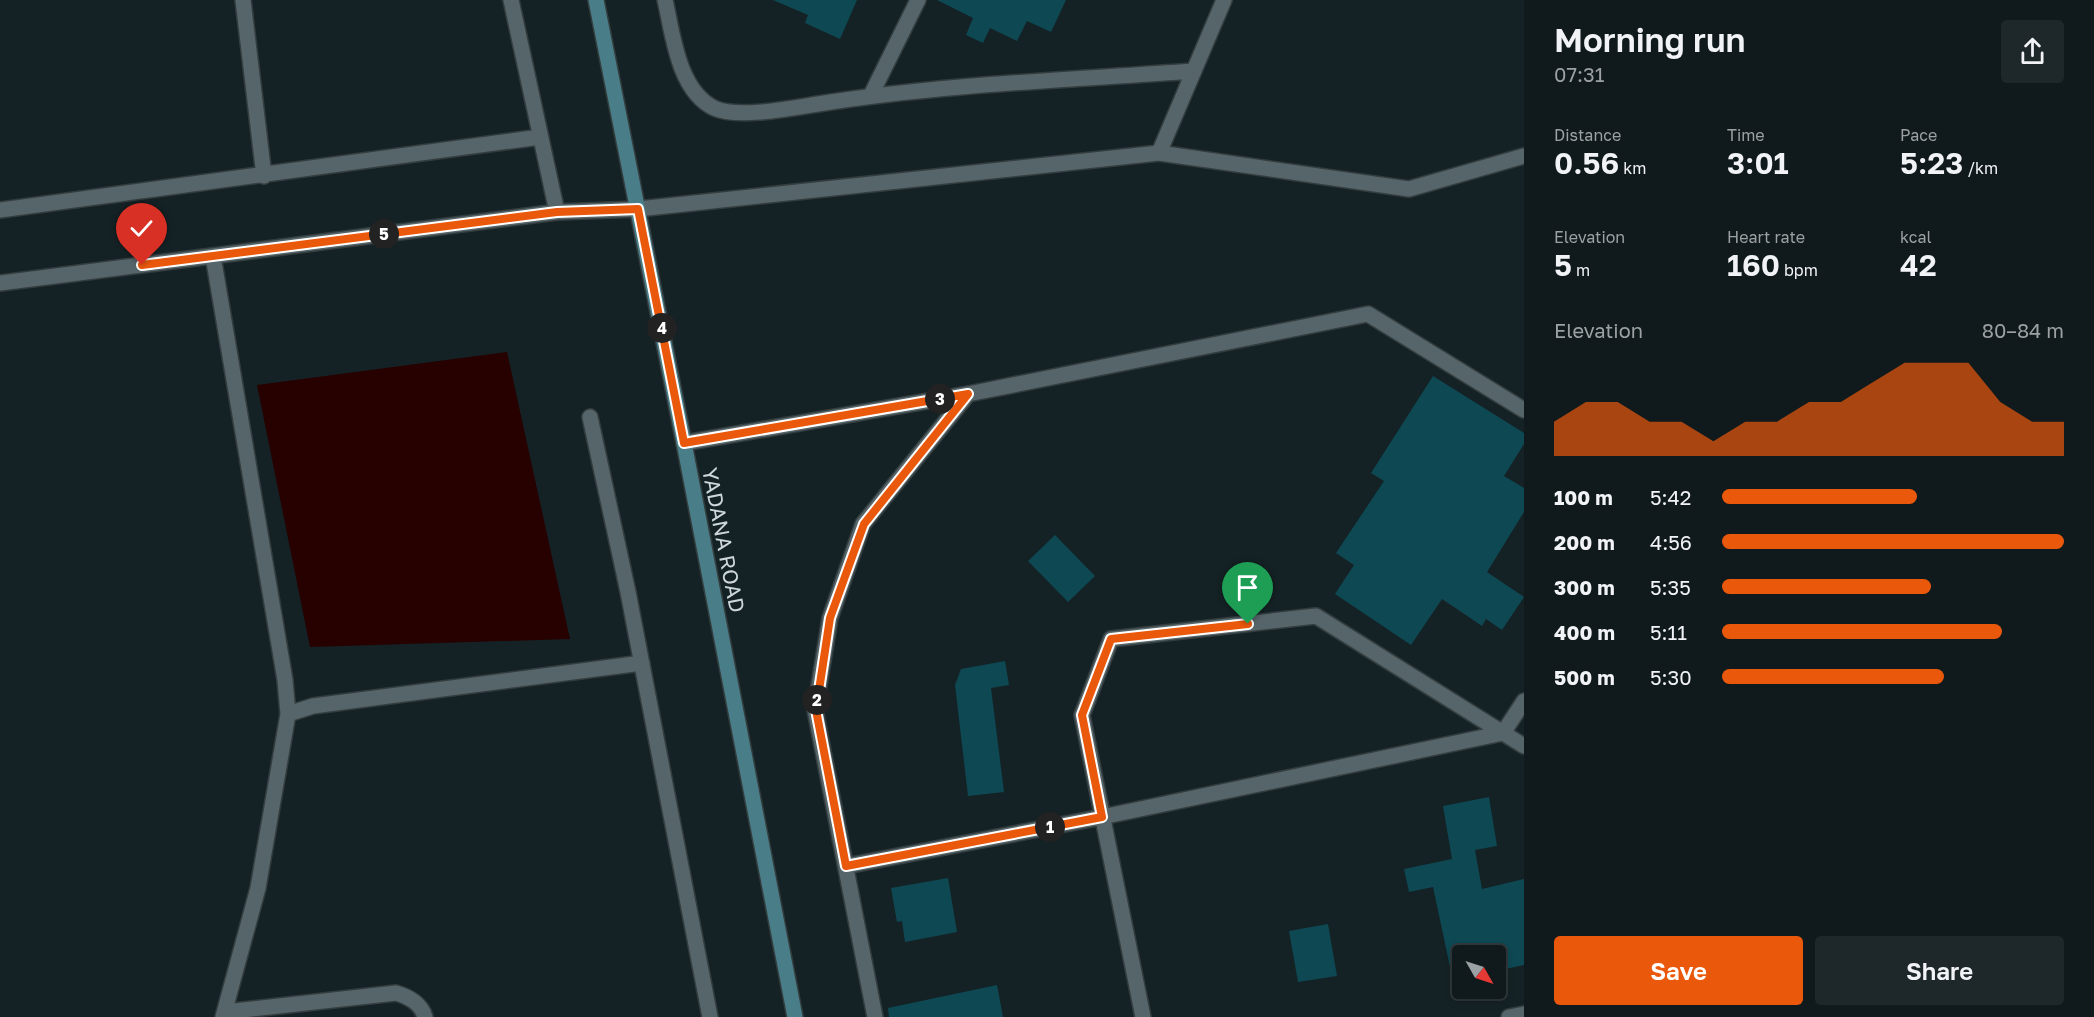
<!DOCTYPE html>
<meta charset="utf-8">
<style>
:root{--surface:#101a1c;--page:#1e2729;--text:#f1f3f6;--muted:#9ca1a3;--line:#30383b;--accent:#ea580c}
body{margin:0;font-family:"Golos Text",sans-serif;background:var(--page);color:var(--text);height:100vh;display:flex;flex-direction:column;font-size:22px;white-space:nowrap}
*{box-sizing:border-box;margin:0}
p{font-size:20px;color:var(--muted)}
.icon{flex:none;width:33px;height:33px;fill:none;stroke:currentColor;stroke-width:2;stroke-linecap:round;stroke-linejoin:round}
.map{position:relative;flex:1;overflow:hidden}
.drawer{display:flex;flex-direction:column;background:var(--surface);width:570px}
.drawer>*{flex:none}
.needle{width:39px;rotate:129deg}
.controls{position:absolute;left:1452px;top:945px;display:grid;gap:12px}
.controls a{display:grid;place-items:center;width:54px;height:54px;border-radius:6px;background:var(--surface);box-shadow:0 3px 9px #0003,0 0 0 2px var(--line);font-size:30px}
.pin{position:absolute;display:grid;place-items:center;width:51px;height:51px;color:#fff;margin:-62px -26px;border-radius:50% 50% 50% 0;rotate:-45deg;box-shadow:0 0 6px #0007}
.pin .icon{rotate:45deg}
.km{position:absolute;width:30px;height:30px;margin:-15px;border-radius:50%;background:#222;color:#fff;font-size:16px;line-height:30px;text-align:center}
.round{display:grid;place-items:center;flex:none;width:63px;height:63px;border-radius:6px;background:var(--page)}
.overview{display:flex;align-items:center;justify-content:space-between;height:102px;padding:0 30px}
h1{font-size:33px;font-weight:600;line-height:45px}
.metrics{display:grid;grid-template-columns:repeat(3,1fr);gap:9px;height:102px;padding:6px 30px}
.metrics div{display:grid;align-content:center}
.metrics b{font-size:30px;font-weight:600}
.metrics small{font-size:16px;font-weight:400}
.metrics p{font-size:16px}
.chart{height:168px;padding:12px 30px}
.chart p{display:flex;justify-content:space-between}
.chart svg{width:100%;height:108px;margin-top:6px;fill:var(--accent);opacity:.7}
.primary-button{display:flex;gap:12px;margin-top:auto;padding:12px 30px}
.primary-button a{flex:1;height:69px;border-radius:6px;background:var(--accent);color:#fff;font-size:24px;font-weight:600;line-height:69px;text-align:center}
.primary-button a+a{background:var(--page);color:var(--text)}
ul{padding:0 30px;list-style:none;font-size:20px}
li{display:grid;grid-template-columns:96px 72px 1fr;align-items:center;height:45px}
li i{height:15px;border-radius:8px;background:var(--accent)}
main{display:flex;flex:1;min-height:0}
.map>svg:first-child{display:block}
.water{fill:#270000}
.building{fill:#0d4853}
.lines{fill:none;stroke-linecap:round;stroke-linejoin:round}
.minor-casing{stroke:#333d3f;stroke-width:18}
.secondary-casing{stroke:#333d3f;stroke-width:18}
.minor{stroke:#566569;stroke-width:15}
.secondary{stroke:#497d87;stroke-width:15}
.route-casing{stroke:#fff;stroke-width:12}
.route{stroke:#ea580c;stroke-width:8}
.labels{text-anchor:middle;dominant-baseline:central;stroke-width:5;stroke-linejoin:round;paint-order:stroke}
.street-label{font-size:21px;fill:#ced7d9;stroke:#152225}
</style>
<main>
<div class="map">
<svg width="1524" height="1017" viewBox="0 0 1524 1017">
<rect width="100%" height="100%" fill="#152225"/>
<path class="water" d="M507 352 570 639 310 647 257 385Z"/>
<path class="building" d="M773 0H857L840 39 805 23 808 15Z
M937 0H1066L1051 32 1027 21 1017 41 990 28 983 43 966 35 973 18Z
M1433 376 1524 433V444L1504 476 1524 488V512L1487 572 1524 597 1502 630 1486 619 1482 626 1442 599 1411 645 1335 594 1354 565 1336 553 1384 481 1371 473Z
M1055 535 1095 576 1068 602 1028 561Z
M1005 661 1009 685 991 688 1004 792 968 796 955 685 961 669Z
M1489 797 1497 846 1475 850 1482 889 1524 879V965L1496 971V956H1462V979L1453 981 1433 887 1409 892 1404 869 1452 859 1443 806Z
M948 878 957 932 905 942 902 921 897 922 891 888Z
M1328 924 1337 976 1298 982 1289 931Z
M997 985 1003 1017H889L888 1008Z"/>
<g class="lines">
<g class="minor-casing">
<path id="minor" d="M243 0 264 176
M511 0 557 212
M665 0C673 35 678 90 714 108 737 119 793 108 818 104 942 84 1069 80 1194 71
M871 95 918 0
M1159 153 1224 0
M0 210 540 137
M213 256 285 680 288 714
M0 283 557 212 638 209 1159 153 1409 189 1524 156
M590 417 628 592 710 1017
M684 443 968 394 1368 314 1524 410
M846 866 1102 817 1503 733 1524 701
M225 1012 396 993C409 997 421 1003 425 1017
M223 1017 258 888 288 714 313 706 642 663
M875 1017 815 710 830 618 863 524 968 394
M1143 1017 1082 715 1111 639 1316 616 1524 746
M1509 1017 1524 1014"/>
</g>
<g class="secondary-casing">
<path id="secondary" d="M596 0 684 443 795 1017"/>
</g>
<use href="#minor" class="minor"/>
<use href="#secondary" class="secondary"/>
</g>
<g class="lines">
<g class="route-casing">
<path id="route" d="M142 265 557 212 638 209 684 443 968 394 864 524 830 618 816 710 846 866 1102 817 1082 715 1111 639 1248 624"/>
</g>
<use href="#route" class="route"/>
</g>
<g class="labels">
<g class="street-label">
<text transform="translate(724 540) rotate(79)">YADANA ROAD</text>
</g>
</g>
</svg>
<div class="controls">
<a><svg class="needle" viewBox="-14 -14 28 28"><path d="M0-13l5 13h-10z" fill="#e53935"/><path d="M0 13l5-13h-10z" fill="#9ca1a3"/></svg></a>
</div>
<div class="pin" style="left:1248px;top:624px;background:#1e9e55"><svg class="icon" aria-label="arrive" viewBox="0 0 24 24"><path d="M6 21V4h12l-3 4 3 4H6"/></svg></div>
<div class="pin" style="left:142px;top:265px;background:#d93025"><svg class="icon" aria-label="check" viewBox="0 0 24 24"><path d="M5 12l5 5 9-10"/></svg></div>
<b class="km" style="left:1050px;top:827px">1</b>
<b class="km" style="left:817px;top:700px">2</b>
<b class="km" style="left:940px;top:399px">3</b>
<b class="km" style="left:662px;top:328px">4</b>
<b class="km" style="left:384px;top:234px">5</b>
</div>
<section class="drawer">
<div class="overview"><div><h1>Morning run</h1><p>07:31</p></div><a class="round"><svg class="icon" aria-label="share" viewBox="0 0 24 24"><path d="M12 15V3M7 8l5-5 5 5M5 13v7h14v-7"/></svg></a></div>
<div class="metrics">
<div><p>Distance</p><b>0.56<small> km</small></b></div>
<div><p>Time</p><b>3:01</b></div>
<div><p>Pace</p><b>5:23<small> /km</small></b></div>
</div>
<div class="metrics">
<div><p>Elevation</p><b>5<small> m</small></b></div>
<div><p>Heart rate</p><b>160<small> bpm</small></b></div>
<div><p>kcal</p><b>42</b></div>
</div>
<div class="chart"><p><span>Elevation</span>80–84 m</p>
<svg viewBox="0 0 160 44" preserveAspectRatio="none"><path d="M0 44V30L10 22L20 22L30 30L40 30L50 38L60 30L70 30L80 22L90 22L100 14L110 6L120 6L130 6L140 22L150 30L160 30V44z"/></svg>
</div>
<ul>
<li><b>100 m</b>5:42<i style="width:57%"></i></li>
<li><b>200 m</b>4:56<i style="width:100%"></i></li>
<li><b>300 m</b>5:35<i style="width:61%"></i></li>
<li><b>400 m</b>5:11<i style="width:82%"></i></li>
<li><b>500 m</b>5:30<i style="width:65%"></i></li>
</ul>
<div class="primary-button"><a>Save</a><a>Share</a></div>
</section>
</main>
